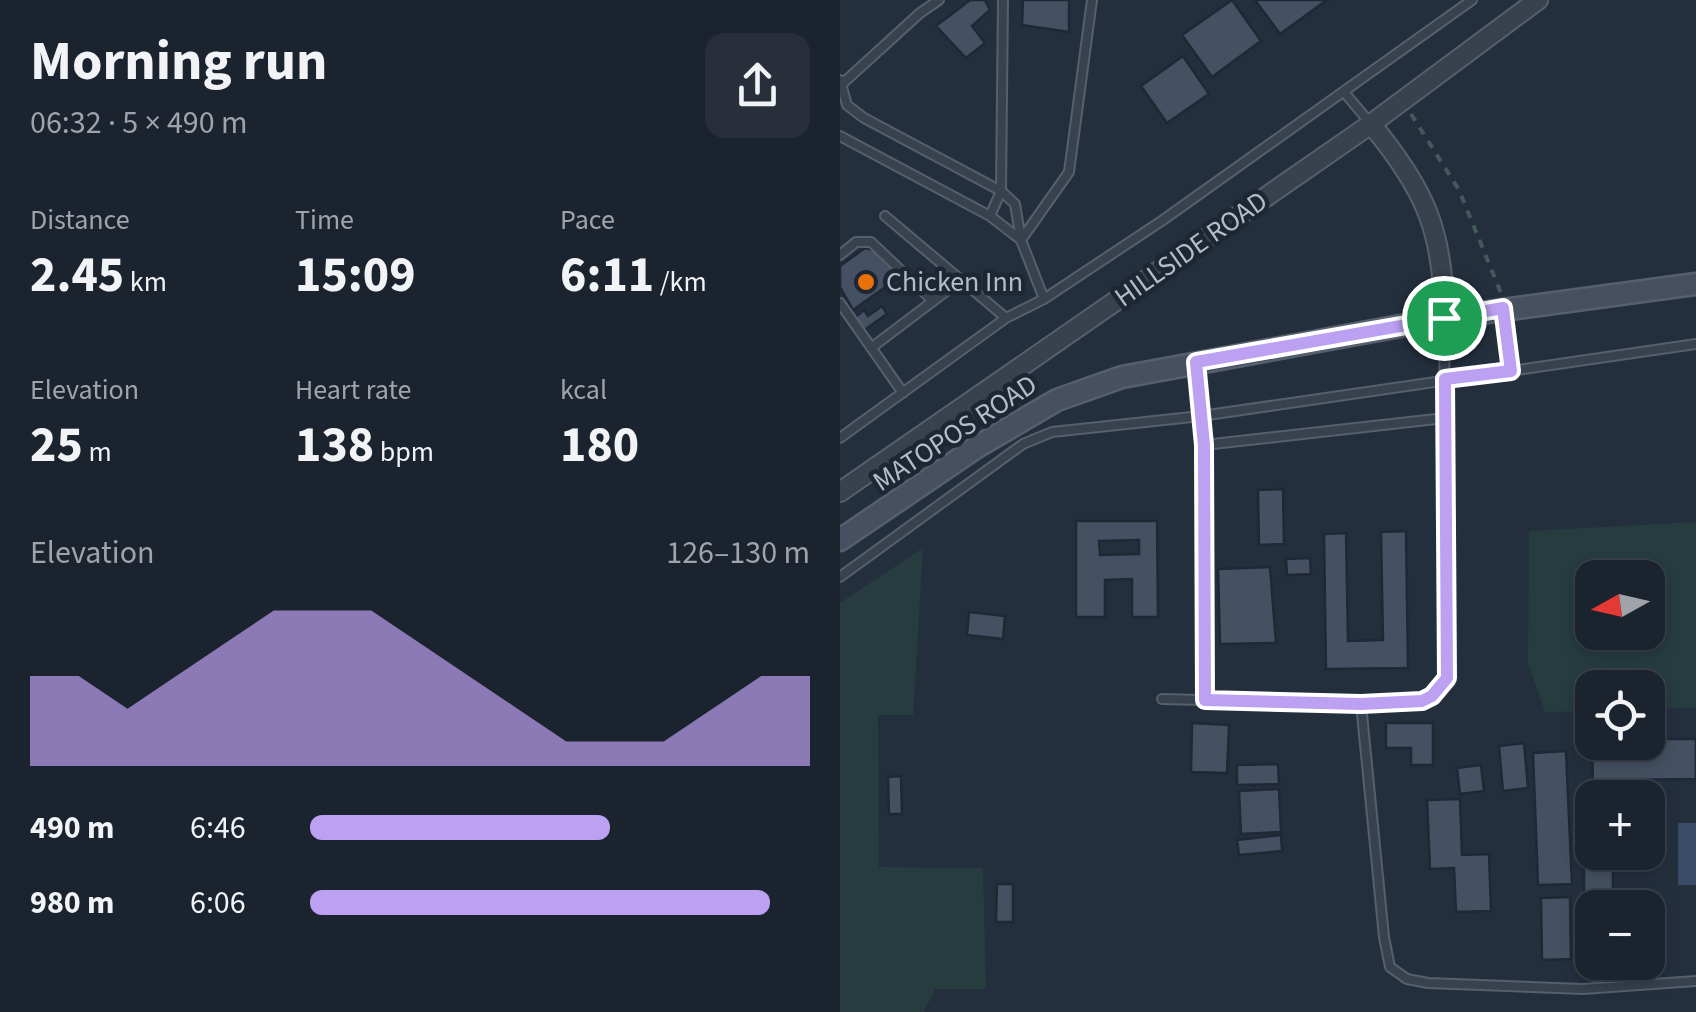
<!DOCTYPE html>
<meta charset="utf-8">
<style>
:root{--surface:#1b232e;--page:#282f3a;--text:#f1f3f6;--muted:#a0a4aa;--line:#39404a;--accent:#bca0f2}
body{margin:0;font-family:"Source Sans 3",sans-serif;background:var(--page);color:var(--text);height:100vh;display:flex;flex-direction:column;font-size:38px;white-space:nowrap}
*{box-sizing:border-box;margin:0}
p{font-size:32px;color:var(--muted)}
.icon{flex:none;width:55px;height:55px;fill:none;stroke:currentColor;stroke-width:2;stroke-linecap:round;stroke-linejoin:round}
.map{position:relative;flex:1;overflow:hidden}
.panel{display:flex;flex-direction:column;background:var(--surface);width:840px}
.panel>*{flex:none}
.needle{width:65px;rotate:262deg}
.controls{position:absolute;left:735px;top:560px;display:grid;gap:20px}
.controls a{display:grid;place-items:center;width:90px;height:90px;border-radius:20px;background:var(--surface);box-shadow:0 5px 15px #0003,0 0 0 2px var(--line);font-size:50px}
.pin{position:absolute;display:grid;place-items:center;width:85px;height:85px;color:#fff;margin:-42px;border:5px solid #fff;border-radius:50%;box-shadow:0 2px 10px #0007}
.round{display:grid;place-items:center;flex:none;width:105px;height:105px;border-radius:20px;background:var(--page)}
.headline{display:flex;align-items:center;justify-content:space-between;height:170px;padding:0 30px}
h1{font-size:55px;font-weight:700;line-height:75px}
.stats{display:grid;grid-template-columns:repeat(3,1fr);gap:15px;height:170px;padding:10px 30px}
.stats div{display:grid;align-content:center}
.stats b{font-size:50px;font-weight:700}
.stats small{font-size:28px;font-weight:400}
.stats p{font-size:28px}
.chart{height:280px;padding:20px 30px}
.chart p{display:flex;justify-content:space-between}
.chart svg{width:100%;height:180px;margin-top:10px;fill:var(--accent);opacity:.7}
ul{padding:0 30px;list-style:none;font-size:32px}
li{display:grid;grid-template-columns:160px 120px 1fr;align-items:center;height:75px}
li i{height:25px;border-radius:12px;background:var(--accent)}
main{display:flex;flex:1;min-height:0}
.map>svg:first-child{display:block}
.green{fill:#263c3f;fill-rule:evenodd}
.water{fill:#394c67}
.building{fill:#455162;stroke:#1f2835;stroke-width:2.5;fill-rule:evenodd}
.lines{fill:none;stroke-linecap:round;stroke-linejoin:round}
.service-casing{stroke:#565f6c;stroke-width:12}
.tertiary-casing{stroke:#565f6c;stroke-width:22}
.secondary-casing{stroke:#565f6c;stroke-width:25}
.path{stroke:#44595c;stroke-width:4;stroke-dasharray:8 8;stroke-linecap:butt}
.service{stroke:#38414e;stroke-width:8}
.tertiary{stroke:#38414e;stroke-width:18}
.secondary{stroke:#465061;stroke-width:20}
.route-casing{stroke:#fff;stroke-width:20}
.route{stroke:#bca0f2;stroke-width:12}
.food-dot{fill:#e8710a;stroke:#1d2633;stroke-width:4}
.labels{text-anchor:middle;dominant-baseline:central;stroke-width:9;stroke-linejoin:round;paint-order:stroke}
.street-label{font-size:28px;fill:#b4bcc9;stroke:#1d2633}
.poi-label{font-size:28px;fill:#b4bcc9;stroke:#1d2633;text-anchor:start}
</style>
<main>
<section class="panel">
<div class="headline"><div><h1>Morning run</h1><p>06:32 · 5 × 490 m</p></div><a class="round"><svg class="icon" aria-label="share" viewBox="0 0 24 24"><path d="M12 15V3M7 8l5-5 5 5M5 13v7h14v-7"/></svg></a></div>
<div class="stats">
<div><p>Distance</p><b>2.45<small> km</small></b></div>
<div><p>Time</p><b>15:09</b></div>
<div><p>Pace</p><b>6:11<small> /km</small></b></div>
</div>
<div class="stats">
<div><p>Elevation</p><b>25<small> m</small></b></div>
<div><p>Heart rate</p><b>138<small> bpm</small></b></div>
<div><p>kcal</p><b>180</b></div>
</div>
<div class="chart"><p><span>Elevation</span>126–130 m</p>
<svg viewBox="0 0 160 44" preserveAspectRatio="none"><path d="M0 44V22L10 22L20 30L30 22L40 14L50 6L60 6L70 6L80 14L90 22L100 30L110 38L120 38L130 38L140 30L150 22L160 22V44z"/></svg>
</div>
<ul>
<li><b>490 m</b>6:46<i style="width:60%"></i></li>
<li><b>980 m</b>6:06<i style="width:92%"></i></li>
</ul>
</section>
<div class="map">
<svg width="856" height="1012" viewBox="0 0 856 1012">
<rect width="100%" height="100%" fill="#242f3e"/>
<path class="green" d="M856 522V708L808 709V688H752V711L705 712 688 663 689 531ZM752 578H808V632H752Z
M83 548 73 715H38L39 867 143 868 146 989H95L84 1012H0V603Z"/>
<path class="water" d="M838 823H856V885H838Z"/>
<path class="building" d="M130 0H145L150 10 132 26 145 43 126 58 96 26Z
M183 0H229V32L182 25Z
M392 0 421 41 372 77 342 35Z
M415 0H487L440 34Z
M343 56 369 94 327 123 301 86Z
M25 248 34 250 61 276 13 310 0 287V266Z
M42 306 47 314 23 331 14 318 24 310 28 316Z
M443 489 444 544 419 545 418 490Z
M236 521H317L318 617H292V579L265 580V617H236ZM299 540V554L260 555 259 541Z
M566 531 568 668 486 669 484 534 506 533 508 641 543 640 541 532Z
M470 558 471 574 447 575 446 559Z
M430 567 436 643 380 644 378 569Z
M129 612 165 616 163 639 127 635Z
M352 723 389 725 387 773 351 772Z
M546 723H593V765H571V748H546Z
M808 739H856V779L773 780V788L753 789 752 740 808 742Z
M684 743 688 788 663 791 659 746Z
M726 751 732 884 698 885 693 753Z
M438 764 439 784 397 785V765Z
M641 765 644 791 620 794 617 768Z
M61 776 62 814H49L48 777Z
M439 789 441 832 401 834 399 791Z
M620 799 622 855 649 854 651 911 616 912 614 868 590 869 587 800Z
M744 805H752V852H773V908H752V945H744Z
M441 835 442 851 399 855 397 840Z
M157 884H173V922H156Z
M730 897 731 959 702 960 701 898Z"/>
<g class="lines">
<g class="service-casing">
<path id="service" d="M0 80 7 105 24 118 161 191 175 204 181 240
M2 84 80 13 99 0
M504 92 530 123
M0 136 150 216 181 240 204 299
M45 216 166 318
M150 216 161 191 163 0
M181 240 229 172 252 0
M0 255 16 242H31L93 301
M0 303 63 393
M31 348 121 280
M356 365 364 445 365 700
M0 438 166 318 204 299 323 220 632 0
M364 445 605 418
M0 577 183 444 212 432 361 416 856 344
M322 699 521 704 582 701 592 696 607 678 604 323
M521 704 544 937 550 967 567 979 588 983 743 989 856 981"/>
</g>
<g class="tertiary-casing">
<path id="tertiary" d="M531 124C585 189 604 232 604 318
M0 492 531 124 698 0"/>
</g>
<g class="secondary-casing">
<path id="secondary" d="M0 540 137 447 217 400 282 377 604 318 856 284"/>
</g>
<path class="path" d="M571 114 619 190 661 293
M665 327 669 357"/>
<use href="#service" class="service"/>
<use href="#tertiary" class="tertiary"/>
<use href="#secondary" class="secondary"/>
</g>
<g class="lines">
<g class="route-casing">
<path id="route" d="M663 308 671 371 605 379 607 678 592 696 582 701 521 704 365 700 364 445 356 362Z"/>
</g>
<use href="#route" class="route"/>
</g>
<circle class="food-dot" cx="26" cy="282" r="10"/>
<g class="labels">
<g class="street-label">
<text transform="translate(351 249) rotate(-35)">HILLSIDE ROAD</text>
<text transform="translate(115 433) rotate(-33)">MATOPOS ROAD</text>
</g>
<g class="poi-label">
<text x="46" y="282">Chicken Inn</text>
</g>
</g>
</svg>
<div class="controls">
<a><svg class="needle" viewBox="-14 -14 28 28"><path d="M0-13l5 13h-10z" fill="#e53935"/><path d="M0 13l5-13h-10z" fill="#a0a4aa"/></svg></a>
<a><svg class="icon" aria-label="locate" viewBox="0 0 24 24"><circle cx="12" cy="12" r="6"/><path d="M12 2v4M12 18v4M2 12h4M18 12h4"/></svg></a>
<a>+</a>
<a>−</a>
</div>
<div class="pin" style="left:604px;top:318px;background:#1e9e55"><svg class="icon" aria-label="arrive" viewBox="0 0 24 24"><path d="M6 21V4h12l-3 4 3 4H6"/></svg></div>
</div>
</main>
